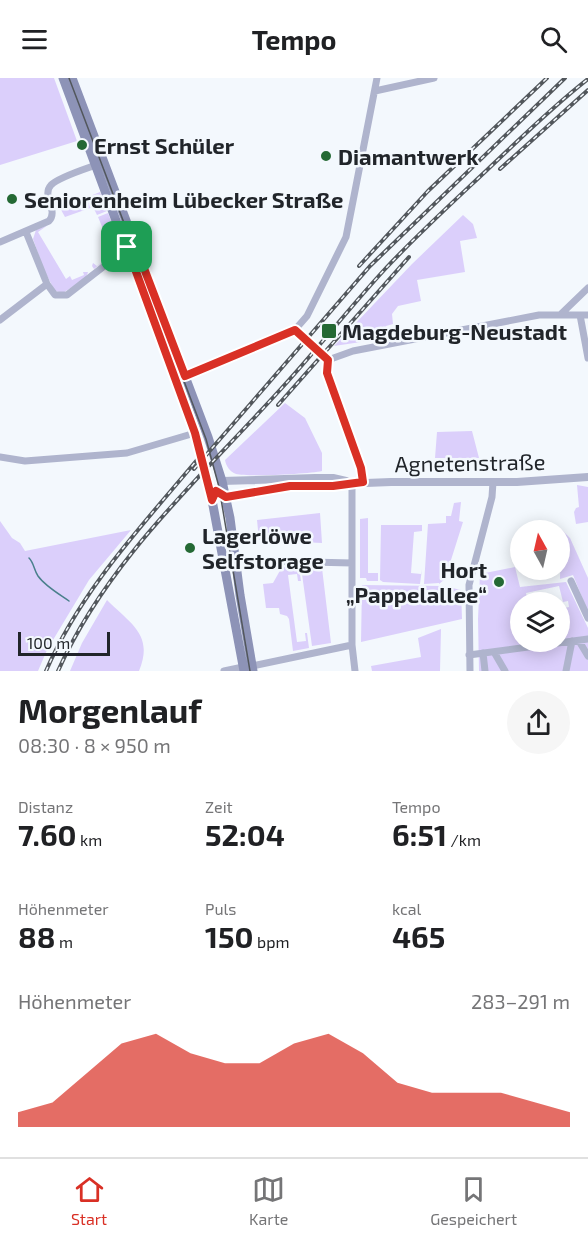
<!DOCTYPE html>
<html lang="de">
<meta charset="utf-8">
<style>
:root{--surface:#fff;--page:#f6f6f6;--text:#202124;--muted:#757577;--line:#e0e0e0;--accent:#d93025}
body{margin:0;font-family:"Exo 2",sans-serif;background:var(--page);color:var(--text);height:100vh;display:flex;flex-direction:column;font-size:22px;white-space:nowrap}
*{box-sizing:border-box;margin:0}
p{font-size:20px;color:var(--muted)}
.icon{flex:none;width:33px;height:33px;fill:none;stroke:currentColor;stroke-width:2;stroke-linecap:round;stroke-linejoin:round}
.map{position:relative;height:593px;overflow:hidden}
.panel{display:flex;flex-direction:column;background:var(--surface);flex:1}
.panel>*{flex:none}
.needle{width:39px;rotate:352deg}
.controls{position:absolute;left:510px;top:442px;display:grid;gap:12px}
.controls a{display:grid;place-items:center;width:60px;height:60px;border-radius:50%;background:var(--surface);box-shadow:0 3px 15px #0003;font-size:30px}
.scale{position:absolute;left:18px;bottom:15px;width:92px;box-sizing:border-box;padding-left:6px;border:3px solid #21252a;border-top:0;font-size:16px;line-height:21px;white-space:nowrap;color:#21252a;-webkit-text-stroke:4px #f3f8fd;paint-order:stroke}
.pin{position:absolute;display:grid;place-items:center;width:51px;height:51px;color:#fff;margin:-26px;border-radius:12px;box-shadow:0 3px 9px #0006}
.round{display:grid;place-items:center;flex:none;width:63px;height:63px;border-radius:32px;background:var(--page)}
.summary{display:flex;align-items:center;justify-content:space-between;height:102px;padding:0 18px}
h1{font-size:33px;font-weight:700;line-height:45px}
.metrics{display:grid;grid-template-columns:repeat(3,1fr);gap:9px;height:102px;padding:6px 18px}
.metrics div{display:grid;align-content:center}
.metrics b{font-size:30px;font-weight:700}
.metrics small{font-size:16px;font-weight:400}
.metrics p{font-size:16px}
.chart{height:168px;padding:12px 18px}
.chart p{display:flex;justify-content:space-between}
.chart svg{width:100%;height:108px;margin-top:6px;fill:var(--accent);opacity:.7}
header{display:flex;justify-content:space-between;align-items:center;height:78px;padding:0 18px;background:var(--surface);font-size:27px;font-weight:700}
.dock{display:flex;justify-content:space-around;align-items:center;height:84px;border-top:2px solid var(--line);background:var(--surface);font-size:16px;color:var(--muted)}
.dock a{display:grid;justify-items:center;gap:3px}
.dock .selected{color:var(--accent)}
.map>svg:first-child{display:block}
.green{fill:#dbcffb;fill-rule:evenodd}
.lines{fill:none;stroke-linecap:round;stroke-linejoin:round}
.stream{stroke:#4a808c;stroke-width:1.5}
.minor{stroke:#afb4cd;stroke-width:7}
.tertiary{stroke:#afb4cd;stroke-width:8}
.secondary{stroke:#8d93b7;stroke-width:9}
.tram{stroke:#52575c;stroke-width:1.5}
.rail-casing{stroke:#52575c;stroke-width:4}
.rail{stroke:#f3f8fd;stroke-width:1.5;stroke-dasharray:4.5;stroke-linecap:butt}
.route-casing{stroke:#fff;stroke-width:12}
.route{stroke:#d93025;stroke-width:8}
.poi-dot{fill:#246934;stroke:#f3f8fd;stroke-width:2}
.labels{text-anchor:middle;dominant-baseline:central;stroke-width:5;stroke-linejoin:round;paint-order:stroke}
.poi-label{font-size:22px;font-weight:bold;fill:#21252a;stroke:#f3f8fd;text-anchor:start}
.street-label{font-size:22px;fill:#21252a;stroke:#f3f8fd}
</style>
<header><svg class="icon" aria-label="menu" viewBox="0 0 24 24"><path d="M4 6h16M4 12h16M4 18h16"/></svg>Tempo<svg class="icon" aria-label="search" viewBox="0 0 24 24"><circle cx="10" cy="10" r="6"/><path d="M15 15l6 6"/></svg></header>
<div class="map">
<svg width="588" height="593" viewBox="0 0 588 593">
<rect width="100%" height="100%" fill="#f3f8fd"/>
<path class="green" d="M0 0H54L77 63 0 87Z
M100 114 107 133 97 137 93 129 65 139 60 130Z
M108 135 121 169 94 191 92 188 93 185 97 188 113 175 98 139Z
M463 137 473 146 477 160 460 163 465 194 417 202 421 223 398 228 392 236 393 246 386 248 388 260 334 268 412 186Z
M48 147 38 154 66 201 70 198 72 202 84 197 83 194H88C86 204 71 209 63 215L55 213 44 192 33 161 36 152Z
M285 325 305 340 322 375V393C309 396 248 399 236 396 230 394 226 388 225 382Z
M472 353 479 380H435L437 354Z
M577 407 588 409V444L576 446 574 434 576 430 579 429Z
M461 424 459 443 463 444 445 501 439 506V505L424 506 428 446 446 445V438H451L454 425Z
M320 435 322 465 259 462 257 442Z
M368 440V495H378V503H367L366 500H360V441Z
M0 443 12 460 20 465 25 473 131 452 89 502 47 572 38 593H0Z
M381 447H422V453L414 454 411 495 421 496 422 491 420 506 383 504 380 502Z
M561 451 570 460 588 500V534L573 497 560 501Z
M282 489H299L301 503H298L297 496 288 497 297 564 306 563 305 555H307L309 570 293 573 289 541 287 538 280 536 279 530H266L263 506 273 505Z
M301 489 322 490 331 565 312 568Z
M515 489 520 509 566 504 588 550V593H479L478 541 480 496ZM559 508 563 524 568 523 569 529 560 531V564H520V525H554L553 519 528 524 526 515Z
M362 507 444 508 461 512 462 541 361 564Z
M107 522C131 546 154 557 139 593H70L82 565Z
M441 551 440 593H372L371 588 421 579 418 560Z"/>
<g class="lines">
<path class="stream" d="M29 480C34 485 34 492 38 498 45 508 59 516 69 523"/>
<path class="minor" d="M375 13 434 0
M26 154 47 206
M0 164 49 143C59 132 41 118 51 107 59 99 85 91 96 87
M561 236 588 210
M580 237 588 280
M0 242 47 206 55 217H67L130 168
M295 252 328 282
M328 282 353 273 539 237H588
M328 282 327 295 361 390 363 404
M185 298 293 254 307 238 346 159 377 0
M0 379 25 383 127 375 195 355
M352 405V567L355 593
M268 483 352 485
M571 503 588 540
M579 563 588 578
M494 574 505 593
M483 575 485 593
M469 577 588 561
M252 588 352 567
M224 593 243 589
M470 593 469 507 492 419 493 404
M566 593 572 563"/>
<path class="tertiary" d="M222 403 315 400H333L346 403
M209 408 226 419 290 408 391 404H517L588 399"/>
<path class="secondary" d="M63 0 195 355 212 422 244 593
M72 0 208 359 222 403 230 440 240 517 253 593"/>
<path class="tram" d="M69 0 206 361 219 409 250 593"/>
<g class="rail-casing">
<path id="rail" d="M500 91 588 12
M359 188 428 113 547 0
M278 327 409 179
M194 391 370 188 565 0
M46 593C81 512 141 449 197 382
M58 593C107 483 199 401 279 313 316 273 349 230 386 190 418 156 453 124 487 92 520 61 552 29 588 1"/>
</g>
<use href="#rail" class="rail"/>
</g>
<g class="lines">
<g class="route-casing">
<path id="route" d="M134 164 185 298 295 252 328 282 327 295 361 390 363 404 333 408H290L226 419 216 413 212 422 195 355 127 169Z"/>
</g>
<use href="#route" class="route"/>
</g>
<g class="poi-dot">
<circle cx="82" cy="67" r="6"/>
<circle cx="326" cy="78" r="6"/>
<circle cx="12" cy="121" r="6"/>
<rect x="321" y="245" width="16" height="16" rx="3"/>
<circle cx="190" cy="470" r="6"/>
<circle cx="499" cy="504" r="6"/>
</g>
<g class="labels">
<g class="poi-label">
<text x="94" y="67">Ernst Schüler</text>
<text x="338" y="78">Diamantwerk</text>
<text x="24" y="121">Seniorenheim Lübecker Straße</text>
<text x="342" y="253">Magdeburg-Neustadt</text>
<text x="202" y="457">Lagerlöwe<tspan x="202" dy="25">Selfstorage</tspan></text>
<text x="487" y="491" text-anchor="end">Hort<tspan x="487" dy="25">„Pappelallee“</tspan></text>
</g>
<g class="street-label">
<text transform="translate(470 384) rotate(-1)">Agnetenstraße</text>
</g>
</g>
</svg>
<div class="controls">
<a><svg class="needle" viewBox="-14 -14 28 28"><path d="M0-13l5 13h-10z" fill="#e53935"/><path d="M0 13l5-13h-10z" fill="#757577"/></svg></a>
<a><svg class="icon" aria-label="layers" viewBox="0 0 24 24"><path d="M12 4l9 5-9 5-9-5zM3 14l9 5 9-5"/></svg></a>
</div>
<div class="scale">100 m</div>
<div class="pin" style="left:127px;top:169px;background:#1e9e55"><svg class="icon" aria-label="arrive" viewBox="0 0 24 24"><path d="M6 21V4h12l-3 4 3 4H6"/></svg></div>
</div>
<section class="panel">
<div class="summary"><div><h1>Morgenlauf</h1><p>08:30 · 8 × 950 m</p></div><a class="round"><svg class="icon" aria-label="share" viewBox="0 0 24 24"><path d="M12 15V3M7 8l5-5 5 5M5 13v7h14v-7"/></svg></a></div>
<div class="metrics">
<div><p>Distanz</p><b>7.60<small> km</small></b></div>
<div><p>Zeit</p><b>52:04</b></div>
<div><p>Tempo</p><b>6:51<small> /km</small></b></div>
</div>
<div class="metrics">
<div><p>Höhenmeter</p><b>88<small> m</small></b></div>
<div><p>Puls</p><b>150<small> bpm</small></b></div>
<div><p>kcal</p><b>465</b></div>
</div>
<div class="chart"><p><span>Höhenmeter</span>283–291 m</p>
<svg viewBox="0 0 160 44" preserveAspectRatio="none"><path d="M0 44V38L10 34L20 22L30 10L40 6L50 14L60 18L70 18L80 10L90 6L100 14L110 26L120 30L130 30L140 30L150 34L160 38V44z"/></svg>
</div>
</section>
<nav class="dock">
<a class="selected"><svg class="icon" aria-label="home" viewBox="0 0 24 24"><path d="M3 11l9-7 9 7M6 9v11h12V9"/></svg>Start</a>
<a><svg class="icon" aria-label="map" viewBox="0 0 24 24"><path d="M3 6l6-2 6 2 6-2v14l-6 2-6-2-6 2zM9 4v14M15 6v14"/></svg>Karte</a>
<a><svg class="icon" aria-label="saved" viewBox="0 0 24 24"><path d="M7 4h10v16l-5-4-5 4z"/></svg>Gespeichert</a>
</nav>
